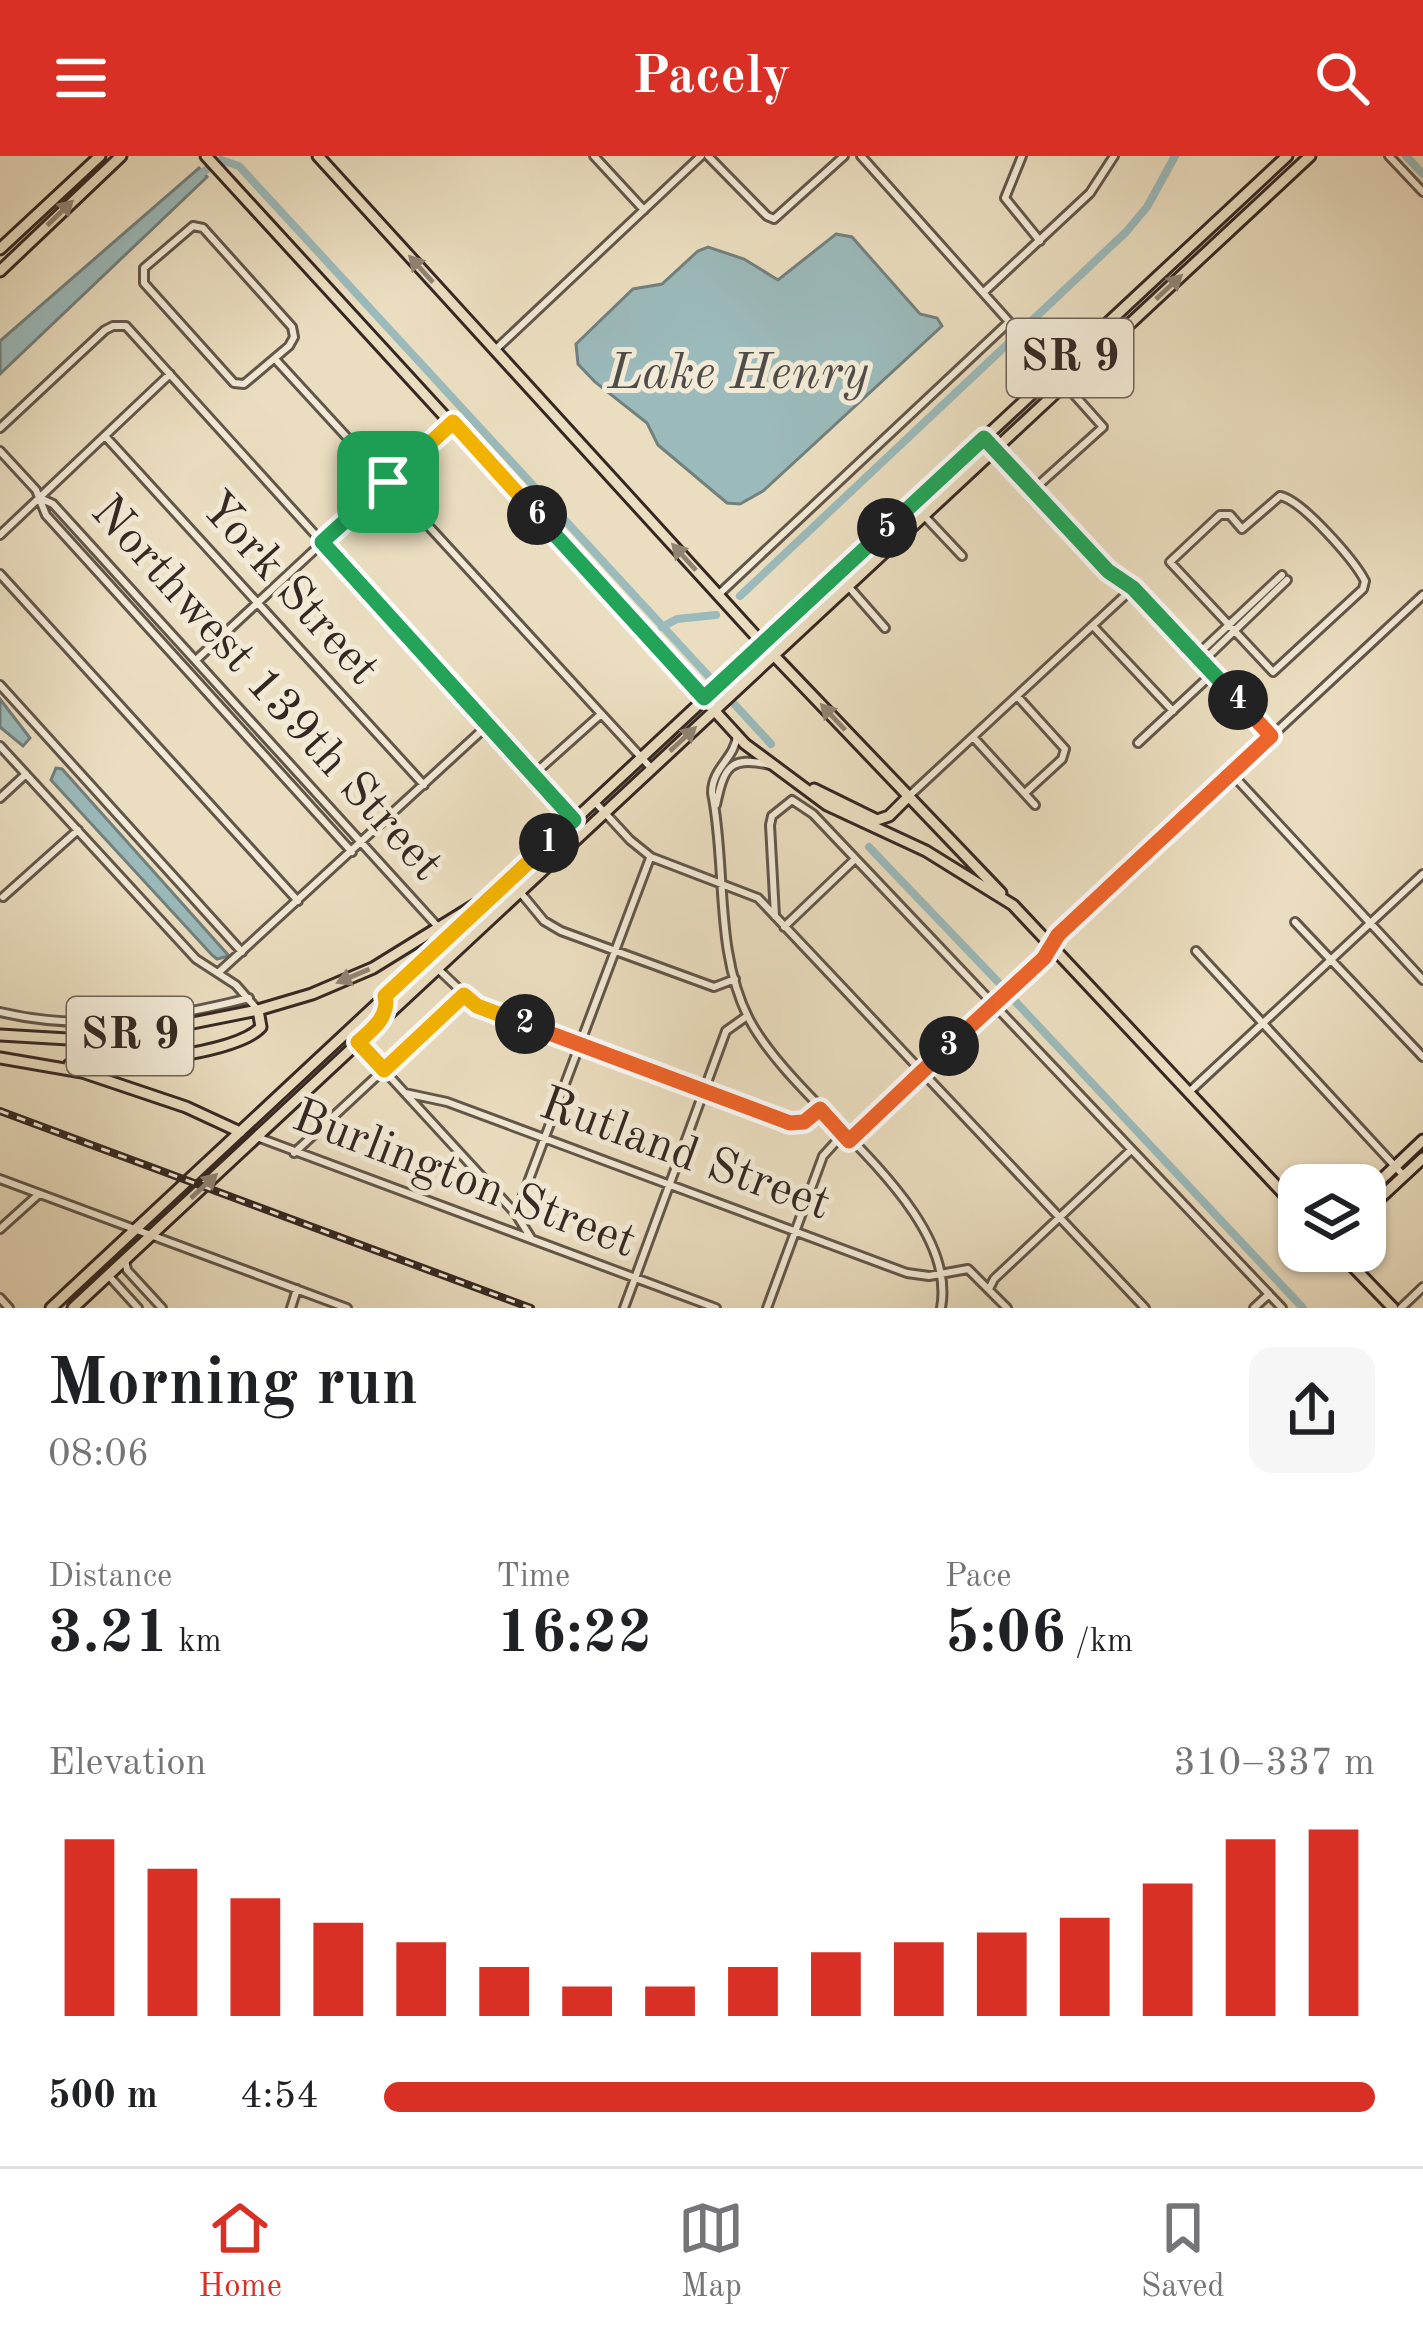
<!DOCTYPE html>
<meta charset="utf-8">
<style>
:root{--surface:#fff;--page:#f6f6f6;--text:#202124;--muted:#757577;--line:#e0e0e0;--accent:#d93025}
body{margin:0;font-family:"Old Standard TT",serif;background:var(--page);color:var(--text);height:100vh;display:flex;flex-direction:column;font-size:45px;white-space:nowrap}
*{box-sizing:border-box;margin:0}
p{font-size:39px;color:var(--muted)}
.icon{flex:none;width:66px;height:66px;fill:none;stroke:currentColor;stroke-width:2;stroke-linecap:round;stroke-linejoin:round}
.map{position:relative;height:1152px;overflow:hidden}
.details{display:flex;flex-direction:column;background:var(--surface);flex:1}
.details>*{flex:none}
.buttons{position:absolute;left:1278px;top:1008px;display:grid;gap:24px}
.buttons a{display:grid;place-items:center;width:108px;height:108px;border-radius:24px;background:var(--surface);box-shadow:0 3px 9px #0004;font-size:60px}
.pin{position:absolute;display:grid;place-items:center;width:102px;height:102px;color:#fff;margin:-51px;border-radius:24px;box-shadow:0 6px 18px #0006}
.km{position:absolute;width:60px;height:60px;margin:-30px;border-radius:50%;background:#222;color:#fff;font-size:33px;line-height:60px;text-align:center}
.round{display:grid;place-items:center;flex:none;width:126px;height:126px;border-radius:24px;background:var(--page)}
.summary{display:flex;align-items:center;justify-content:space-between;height:204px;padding:0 48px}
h1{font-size:66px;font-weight:800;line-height:90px}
.figures{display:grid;grid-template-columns:repeat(3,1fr);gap:18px;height:204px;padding:12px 48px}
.figures div{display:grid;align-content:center}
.figures b{font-size:60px;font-weight:800}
.figures small{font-size:33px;font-weight:400}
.figures p{font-size:33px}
.chart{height:336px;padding:24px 48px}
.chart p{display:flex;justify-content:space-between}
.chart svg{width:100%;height:216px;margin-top:12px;stroke:var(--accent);stroke-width:6}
ul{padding:0 48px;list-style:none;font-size:39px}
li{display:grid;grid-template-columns:192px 144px 1fr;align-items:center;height:90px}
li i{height:30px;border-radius:15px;background:var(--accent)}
header{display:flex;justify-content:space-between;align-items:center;height:156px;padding:0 48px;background:var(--accent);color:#fff;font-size:54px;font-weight:800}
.tab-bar{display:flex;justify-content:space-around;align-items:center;height:168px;border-top:3px solid var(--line);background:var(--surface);font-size:33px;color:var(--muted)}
.tab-bar a{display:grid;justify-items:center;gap:6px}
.tab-bar .current{color:var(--accent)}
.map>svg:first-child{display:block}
.water{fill:#9bbabb;stroke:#72807e;stroke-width:3}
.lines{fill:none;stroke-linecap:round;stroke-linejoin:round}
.canal{stroke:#9bbabb;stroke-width:8}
.minor-casing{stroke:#62564a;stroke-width:12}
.major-casing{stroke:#352823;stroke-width:15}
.minor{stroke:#f2ead6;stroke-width:6}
.major{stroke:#ebdec0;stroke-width:9}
.rail-casing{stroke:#352823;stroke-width:8}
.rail{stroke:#f2ead6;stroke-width:3;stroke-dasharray:9;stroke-linecap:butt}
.oneway{fill:#908372}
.split-1-casing{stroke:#fff;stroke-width:24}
.split-2-casing{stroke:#fff;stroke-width:24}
.split-3-casing{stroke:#fff;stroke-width:24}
.split-4-casing{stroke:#fff;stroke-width:24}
.split-5-casing{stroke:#fff;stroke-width:24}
.split-6-casing{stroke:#fff;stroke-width:24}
.split-7-casing{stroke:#fff;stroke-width:24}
.split-1{stroke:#22a559;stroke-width:15}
.split-2{stroke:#f5b400;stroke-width:15}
.split-3{stroke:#f0652b;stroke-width:15}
.split-4{stroke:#f0652b;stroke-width:15}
.split-5{stroke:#22a559;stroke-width:15}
.split-6{stroke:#22a559;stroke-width:15}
.split-7{stroke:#f5b400;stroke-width:15}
.labels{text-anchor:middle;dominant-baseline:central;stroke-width:10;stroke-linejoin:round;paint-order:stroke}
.shield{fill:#f2ead6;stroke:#6e6259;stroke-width:3}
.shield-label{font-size:45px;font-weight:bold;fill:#352823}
.street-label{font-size:48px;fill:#352823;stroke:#f2ead6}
.water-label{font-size:51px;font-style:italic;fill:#4e4c49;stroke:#f2ead6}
</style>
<header><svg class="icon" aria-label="menu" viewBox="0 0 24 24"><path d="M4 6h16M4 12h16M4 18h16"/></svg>Pacely<svg class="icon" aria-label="search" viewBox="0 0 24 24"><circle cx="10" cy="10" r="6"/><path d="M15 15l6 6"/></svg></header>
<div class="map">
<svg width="1423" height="1152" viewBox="0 0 1423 1152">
<rect width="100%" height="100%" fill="#ebdec0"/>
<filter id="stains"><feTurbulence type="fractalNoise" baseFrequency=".00167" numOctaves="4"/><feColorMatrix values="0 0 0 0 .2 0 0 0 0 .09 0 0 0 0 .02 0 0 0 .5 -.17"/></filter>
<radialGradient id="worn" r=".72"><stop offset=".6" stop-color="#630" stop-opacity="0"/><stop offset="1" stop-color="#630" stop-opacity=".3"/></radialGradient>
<path class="water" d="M199 12 207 21 0 218V185Z
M836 78 852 81 920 158 937 162 942 170 763 335 740 348 727 347 658 289 647 267 595 226 578 208 576 188 633 133 662 128 698 95 708 91 744 103 778 124Z
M0 543 30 582 23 590 0 571Z
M56 612 62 613 229 800 217 803 212 799 51 624Z"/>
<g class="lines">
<path class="canal" d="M1406 0 1423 18
M203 16 221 4 239 10 771 588
M1023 173 1126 76 1147 51 1175 0
M740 440 1015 181
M662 471 677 463 716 459
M869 691 1001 829
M1013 843 1303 1152"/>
<g class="minor-casing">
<path id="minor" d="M594 0 644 54
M708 0 767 60 774 63 844 0
M861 0 1103 271 1033 334
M1022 0 1005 42 1040 85
M1389 0 1423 36
M193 70 203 72 292 171 294 181 289 190 244 228 234 227 144 127V112Z
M985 135 1090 37 1114 0
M495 194 701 0
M275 203 651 612
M0 272 105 174 113 170H126L584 675
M105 280 424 629
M984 282 1271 580
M0 295 36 334 46 359 352 696
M1280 340C1302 344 1354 404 1365 425L1363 433 1273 516 1170 406 1220 359H1230L1242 373Z
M40 342 53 348 440 773
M913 348 962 400
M0 379 170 218
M0 418 298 745
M848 430 885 472
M718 439 1009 166
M1093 470 1173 555
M1198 498 1282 419
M196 504 450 268
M1202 506 1287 424
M0 529 242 796
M1017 540 1065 593 1062 603 1025 637
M737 579C735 603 712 611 712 637 727 710 714 795 749 863 795 951 960 1050 941 1152
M973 581 1035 649
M1138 587 1213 517
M0 590 196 803 236 829 256 852
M534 618 600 559
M1232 618 1423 824
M908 641 1133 432
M0 642 26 618
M594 645 630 684 651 701 758 742 1145 1152
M716 649C724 612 729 599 770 609
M520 736 544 765 561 775 714 831 735 823
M3 741 78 674
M775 760 770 669 772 660 792 644 813 658 1282 1152
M1295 766 1423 901
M784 771 854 704
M1196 795 1404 1020
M438 813 477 850 790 967 804 966 820 953
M218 817 489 568
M0 856C84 876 167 863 249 842
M358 886 516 1058 531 1082
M405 937 447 946 907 1117 929 1120 968 1113 1007 1152
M1188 937 1423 718
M257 981 716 1152
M849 985 1044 803 1058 779 1423 439
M294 997 463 840
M0 1023 347 1152
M516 1058 650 702
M0 1073 39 1038
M125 1104 127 1114 162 1152
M108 1119 138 1152
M989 1133 994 1123 1131 994
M0 1142 9 1152
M291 1152 297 1133
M624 1152 726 875 747 860
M767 1152 823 1000 843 978
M1254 1152 1269 1138
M1401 1152 1423 1131"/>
</g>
<g class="major-casing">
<path id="major" d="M206 0 745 588 827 649 926 695 1013 749 1299 1054
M318 0 763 488 1001 737
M0 93 100 0
M0 115 121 0
M814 633 877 664 889 660 908 641
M0 879 102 885 258 854 312 838 373 812 475 749
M0 902 82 916 186 951 240 976
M69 909C109 910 236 899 261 871L258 854
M1365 1039 1423 984
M1365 1056 1423 1002
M1338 1095 1393 1152
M51 1152 1287 0
M73 1152 1310 0"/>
</g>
<use href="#minor" class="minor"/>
<use href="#major" class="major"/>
<g class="rail-casing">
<path id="rail" d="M0 955 531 1152"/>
</g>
<use href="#rail" class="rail"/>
</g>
<defs><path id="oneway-solid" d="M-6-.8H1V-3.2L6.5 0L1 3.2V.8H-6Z" transform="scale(3)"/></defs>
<g class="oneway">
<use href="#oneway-solid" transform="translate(60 57) rotate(-44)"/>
<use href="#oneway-solid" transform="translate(421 113) rotate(-132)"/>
<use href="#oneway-solid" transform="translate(1169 131) rotate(-43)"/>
<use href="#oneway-solid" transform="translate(684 401) rotate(-132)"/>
<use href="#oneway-solid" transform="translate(833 561) rotate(-133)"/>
<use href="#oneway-solid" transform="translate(683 583) rotate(-43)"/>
<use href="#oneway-solid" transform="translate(353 820) rotate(157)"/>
<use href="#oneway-solid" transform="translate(204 1030) rotate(-43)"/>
</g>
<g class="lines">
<g class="split-1-casing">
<path id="split-1" d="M388 326 322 386 574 664 549 687"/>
</g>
<g class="split-2-casing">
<path id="split-2" d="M525 868 477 850 464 839 384 914 358 886C372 874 390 860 385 840L549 687"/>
</g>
<g class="split-3-casing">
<path id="split-3" d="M525 868 790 967 804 966 820 953 849 985 949 890"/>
</g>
<g class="split-4-casing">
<path id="split-4" d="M949 890 1044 802 1058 779 1271 580 1238 544"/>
</g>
<g class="split-5-casing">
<path id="split-5" d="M887 372 984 282 1108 415 1133 432 1238 544"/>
</g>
<g class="split-6-casing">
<path id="split-6" d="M537 359 704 542 887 372"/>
</g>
<g class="split-7-casing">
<path id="split-7" d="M388 326 453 266 537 359"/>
</g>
<use href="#split-1" class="split-1"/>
<use href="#split-2" class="split-2"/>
<use href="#split-3" class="split-3"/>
<use href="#split-4" class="split-4"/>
<use href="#split-5" class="split-5"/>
<use href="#split-6" class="split-6"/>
<use href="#split-7" class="split-7"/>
</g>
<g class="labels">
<g class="shield">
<rect x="1007" y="163" width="126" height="78" rx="9"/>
<rect x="67" y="841" width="126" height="78" rx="9"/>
</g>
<g class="shield-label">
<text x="1070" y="202">SR 9</text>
<text x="130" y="880">SR 9</text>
</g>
<g class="street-label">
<text transform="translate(289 433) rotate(48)">York Street</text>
<text transform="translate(266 533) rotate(48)">Northwest 139th Street</text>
<text transform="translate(685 999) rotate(20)">Rutland Street</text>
<text transform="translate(464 1024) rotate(21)">Burlington Street</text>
</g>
<g class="water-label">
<text x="738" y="218">Lake Henry</text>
</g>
</g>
<rect width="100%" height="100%" filter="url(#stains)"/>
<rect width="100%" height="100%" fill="url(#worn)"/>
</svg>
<div class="buttons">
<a><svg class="icon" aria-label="layers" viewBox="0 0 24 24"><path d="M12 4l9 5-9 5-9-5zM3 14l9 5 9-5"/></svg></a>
</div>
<div class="pin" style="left:388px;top:326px;background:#1e9e55"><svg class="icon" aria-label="arrive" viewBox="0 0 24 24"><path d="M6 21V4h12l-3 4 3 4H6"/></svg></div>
<b class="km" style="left:549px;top:687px">1</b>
<b class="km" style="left:525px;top:868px">2</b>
<b class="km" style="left:949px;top:890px">3</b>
<b class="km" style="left:1238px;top:544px">4</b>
<b class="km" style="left:887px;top:372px">5</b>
<b class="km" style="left:537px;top:359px">6</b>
</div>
<section class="details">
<div class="summary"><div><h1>Morning run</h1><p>08:06</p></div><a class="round"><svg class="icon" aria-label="share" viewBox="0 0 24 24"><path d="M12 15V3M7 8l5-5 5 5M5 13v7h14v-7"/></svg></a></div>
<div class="figures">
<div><p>Distance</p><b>3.21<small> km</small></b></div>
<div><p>Time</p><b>16:22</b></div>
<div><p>Pace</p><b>5:06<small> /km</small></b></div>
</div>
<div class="chart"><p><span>Elevation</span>310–337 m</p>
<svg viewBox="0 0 160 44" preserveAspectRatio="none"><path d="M5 44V8M15 44V14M25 44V20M35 44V25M45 44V29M55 44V34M65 44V38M75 44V38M85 44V34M95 44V31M105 44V29M115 44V27M125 44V24M135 44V17M145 44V8M155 44V6"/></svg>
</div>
<ul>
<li><b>500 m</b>4:54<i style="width:100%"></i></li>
</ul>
</section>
<nav class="tab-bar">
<a class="current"><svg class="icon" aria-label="home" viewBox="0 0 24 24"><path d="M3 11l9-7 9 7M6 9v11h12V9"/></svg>Home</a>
<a><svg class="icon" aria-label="map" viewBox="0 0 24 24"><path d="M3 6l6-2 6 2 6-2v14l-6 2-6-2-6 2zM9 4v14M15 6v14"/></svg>Map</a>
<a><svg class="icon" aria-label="saved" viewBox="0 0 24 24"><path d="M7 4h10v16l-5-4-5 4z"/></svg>Saved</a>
</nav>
